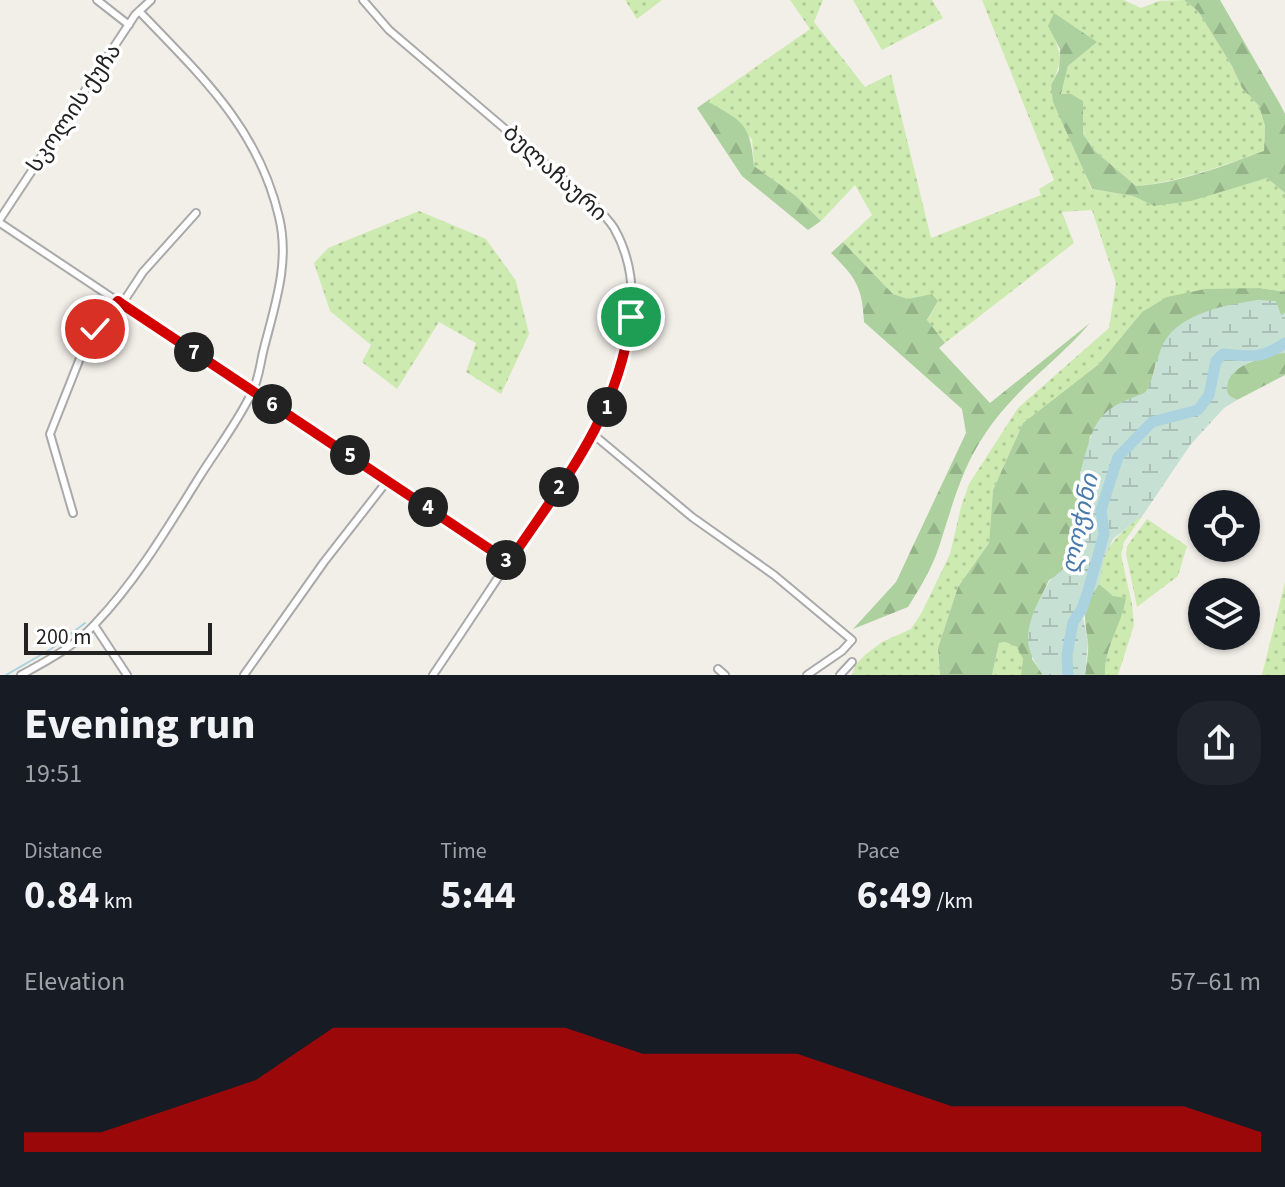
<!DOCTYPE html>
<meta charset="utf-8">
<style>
:root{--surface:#171b24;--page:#20242c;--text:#f1f3f6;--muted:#9ea1a6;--accent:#d40000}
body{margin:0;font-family:"Source Sans 3","Noto Sans Georgian",sans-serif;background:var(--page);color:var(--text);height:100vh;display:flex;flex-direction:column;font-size:30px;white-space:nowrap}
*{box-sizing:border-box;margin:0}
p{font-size:26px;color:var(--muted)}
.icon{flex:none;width:44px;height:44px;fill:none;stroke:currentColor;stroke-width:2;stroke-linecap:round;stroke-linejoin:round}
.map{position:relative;height:675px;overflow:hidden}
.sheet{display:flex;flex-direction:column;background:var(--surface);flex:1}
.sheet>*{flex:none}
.buttons{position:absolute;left:1188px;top:490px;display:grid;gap:16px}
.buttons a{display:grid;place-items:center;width:72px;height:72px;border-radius:50%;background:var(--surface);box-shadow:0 2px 6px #0004;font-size:40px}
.scale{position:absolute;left:24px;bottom:20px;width:188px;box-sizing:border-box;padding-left:8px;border:4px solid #222;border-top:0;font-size:22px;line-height:28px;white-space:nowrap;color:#222;-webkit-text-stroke:6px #fff;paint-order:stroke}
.pin{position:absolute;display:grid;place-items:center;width:68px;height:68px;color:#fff;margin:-34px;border:4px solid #fff;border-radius:50%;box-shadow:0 2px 8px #0007}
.km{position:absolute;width:40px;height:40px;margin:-20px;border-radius:50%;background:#222;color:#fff;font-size:22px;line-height:40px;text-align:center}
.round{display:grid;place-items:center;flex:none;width:84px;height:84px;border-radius:32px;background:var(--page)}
.summary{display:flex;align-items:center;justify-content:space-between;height:136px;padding:0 24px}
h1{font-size:44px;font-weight:700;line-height:60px}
.figures{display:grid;grid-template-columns:repeat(3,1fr);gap:12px;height:136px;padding:8px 24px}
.figures div{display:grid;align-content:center}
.figures b{font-size:40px;font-weight:700}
.figures small{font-size:22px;font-weight:400}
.figures p{font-size:22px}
.chart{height:224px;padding:16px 24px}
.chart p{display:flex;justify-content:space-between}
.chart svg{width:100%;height:144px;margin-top:8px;fill:var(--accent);opacity:.7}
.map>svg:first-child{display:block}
.grass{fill:url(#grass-dots)}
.forest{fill:url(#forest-firs)}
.wetland{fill:url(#wetland-marsh)}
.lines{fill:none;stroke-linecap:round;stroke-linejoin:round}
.stream{stroke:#aad3df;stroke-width:2}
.river{stroke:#aad3df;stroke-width:11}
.street-casing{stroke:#a9a9a9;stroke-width:10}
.street{stroke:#fff;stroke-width:6}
.route-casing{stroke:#fff;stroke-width:16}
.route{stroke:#d40000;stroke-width:10}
.labels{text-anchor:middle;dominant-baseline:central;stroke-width:7;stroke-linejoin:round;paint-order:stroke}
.street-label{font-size:22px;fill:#222;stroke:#fff}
.water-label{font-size:24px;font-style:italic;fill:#4a7aab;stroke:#fff}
</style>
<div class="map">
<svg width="1285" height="675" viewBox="0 0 1285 675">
<defs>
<pattern id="grass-dots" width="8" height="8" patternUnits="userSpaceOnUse" patternTransform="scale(2)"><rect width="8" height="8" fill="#cdebb0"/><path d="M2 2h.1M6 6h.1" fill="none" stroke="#b0c997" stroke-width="1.8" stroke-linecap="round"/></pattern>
<pattern id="forest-firs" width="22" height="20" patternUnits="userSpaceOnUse" patternTransform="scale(2)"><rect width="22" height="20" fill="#add19e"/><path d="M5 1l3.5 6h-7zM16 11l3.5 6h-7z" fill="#95b388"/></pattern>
<pattern id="wetland-marsh" width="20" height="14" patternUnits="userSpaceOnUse" patternTransform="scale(2)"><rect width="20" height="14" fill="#c6e0d4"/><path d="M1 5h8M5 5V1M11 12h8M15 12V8" fill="none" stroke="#aac0b6"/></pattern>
</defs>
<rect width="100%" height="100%" fill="#f2efe9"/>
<path class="grass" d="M625 0H662L637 19Z
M790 0H823L814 22 865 87 891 74 931 238 1041 195 1039 189 1054 180 982 0H1124L1141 8 1159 1 1184 0 1198 11 1232 66 1242 88 1259 106 1265 126 1264 152C1221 165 1181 182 1136 186L1095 151 1083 134 1082 117 1061 94 1068 66 1087 50 1049 26C1060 48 1064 62 1051 85L1091 189 1133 196 1154 206 1267 178 1285 193V292L1260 288 1142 312 1099 364 1023 423 993 490 989 543 958 587 938 648 940 675H852L856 664 866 654 882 642 911 629 922 612 950 554 961 507 969 484 1018 408 1109 328 1116 283 1092 210 1062 212 1074 243 945 343 927 321 938 301 908 299 893 294 843 242 872 215 855 185 821 221 796 196 754 166 752 139 707 101 810 29Z
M853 0H932L943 18 882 50Z
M419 211 486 239 516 281 529 334 501 394 466 372 476 343 439 322 397 389 362 362 371 345 330 311 314 263 328 248Z
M1143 515 1124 542 1121 555 1132 604 1134 625 1118 675H1105C1104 635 1138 619 1099 584 1101 547 1117 536 1143 515Z
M1147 519 1187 546 1178 576 1137 607 1126 554 1127 546Z
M1285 582V675H1262Z
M1005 642 1017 647 1023 659 1021 675H992L999 643Z"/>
<path class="forest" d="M1184 0H1220L1280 104 1285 114V193L1267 178 1191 201 1154 206 1133 196 1092 189 1053 102 1051 85 1059 70 1060 49 1048 26 1054 13 1097 42 1068 66 1061 94H1071L1083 101V134L1095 151 1136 186C1181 183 1222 166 1264 151L1265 126 1259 106 1242 88 1232 66 1198 11Z
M707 101C743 122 750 122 754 166L796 196 821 221 808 230 742 176 697 108Z
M843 242 893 294 908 299 932 294 938 301 927 320 945 343 939 348 990 403 1090 323C1057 362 1013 390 985 434 961 469 952 507 939 547 932 568 920 588 908 607L853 629 896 582 966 433 962 409 864 322C862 286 856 278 831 253Z
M1260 288 1285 292V313L1281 316 1259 300 1213 310 1156 363 1151 383 1146 392 1090 436 1087 456 1080 473V482L1085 499 1081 521 1072 537 1066 564 1059 575 1049 580 1035 610 1032 659 1043 675H1021L1023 659 1017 647 1005 642 999 643 992 675H940L938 648 958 587 989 543 993 490 1023 423 1099 364 1142 312 1167 297 1205 289Z
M1279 353H1285V375L1237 400C1230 397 1226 395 1227 387 1228 364 1262 359 1279 353Z
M1099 584 1113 596 1126 598C1122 625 1104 647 1105 675H1085C1086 665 1089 653 1088 643 1084 613 1081 610 1099 584Z"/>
<path class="wetland" d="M1259 300 1276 301 1281 315 1285 313V353C1267 354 1228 365 1227 387 1226 395 1230 397 1237 400L1224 408 1191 444 1143 515 1113 539 1104 559 1099 584 1089 599 1083 618 1088 642 1085 675H1043C1035 663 1027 650 1028 636 1029 618 1039 599 1048 584 1051 577 1060 574 1064 567 1069 558 1068 546 1072 537 1074 531 1079 526 1081 520 1087 503 1080 494 1080 478 1080 469 1091 433 1096 425 1107 405 1126 401 1146 392 1155 377 1156 359 1163 344 1179 313 1228 304 1259 300Z"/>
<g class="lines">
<path class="stream" d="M6 675 51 649 85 623"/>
<path class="river" d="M1068 675 1067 655 1073 622 1082 609 1088 591 1104 534 1101 510 1118 457 1152 422 1198 410 1209 395 1216 361 1223 354C1250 356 1261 360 1285 343"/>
<g class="street-casing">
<path id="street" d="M97 0 129 25
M363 0 389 30 594 205C601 212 609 220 614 228 650 291 626 372 595 432 577 467 550 500 528 533 496 580 465 628 433 675
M0 219 135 15 151 0
M0 223 509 562
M122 304 143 272 196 213
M594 435 692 517 774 575 852 640 842 651 807 675
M73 513 50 434 86 343 118 301
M94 625 127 675
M718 669 725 675
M21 675C47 661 75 646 95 624 137 580 168 527 200 476 217 449 237 423 251 394 259 381 260 363 264 348 275 305 290 262 279 217 258 127 200 75 139 11
M244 675 324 562 388 480
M840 675 852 662"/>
</g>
<use href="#street" class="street"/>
</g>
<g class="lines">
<g class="route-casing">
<path id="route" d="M95 329 118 301 122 304 509 562C564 480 617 418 631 317"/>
</g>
<use href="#route" class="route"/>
</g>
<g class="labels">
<g class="street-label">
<text transform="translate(74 108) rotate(-56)">სკოლის ქუჩა</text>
<text transform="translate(555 173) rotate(42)">ბულაჩაური</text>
</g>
<g class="water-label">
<text transform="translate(1080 524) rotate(-78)">ლოჭინი</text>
</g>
</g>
</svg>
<div class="buttons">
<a><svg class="icon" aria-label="locate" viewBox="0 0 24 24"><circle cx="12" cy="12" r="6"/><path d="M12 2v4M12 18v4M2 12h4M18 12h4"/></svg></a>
<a><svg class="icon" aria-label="layers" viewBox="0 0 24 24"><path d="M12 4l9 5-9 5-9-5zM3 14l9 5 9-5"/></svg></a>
</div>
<div class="scale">200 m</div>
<div class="pin" style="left:631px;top:317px;background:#1e9e55"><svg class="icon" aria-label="arrive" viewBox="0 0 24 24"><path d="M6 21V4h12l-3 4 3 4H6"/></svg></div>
<div class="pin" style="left:95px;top:329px;background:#d93025"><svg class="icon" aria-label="check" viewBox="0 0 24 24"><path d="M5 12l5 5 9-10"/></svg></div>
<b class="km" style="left:607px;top:407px">1</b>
<b class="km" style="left:559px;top:487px">2</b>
<b class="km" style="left:506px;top:560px">3</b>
<b class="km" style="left:428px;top:507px">4</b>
<b class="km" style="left:350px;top:455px">5</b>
<b class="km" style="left:272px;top:404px">6</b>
<b class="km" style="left:194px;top:352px">7</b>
</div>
<section class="sheet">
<div class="summary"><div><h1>Evening run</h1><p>19:51</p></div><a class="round"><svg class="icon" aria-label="share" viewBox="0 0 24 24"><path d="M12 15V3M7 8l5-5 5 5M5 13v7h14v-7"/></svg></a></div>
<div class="figures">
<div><p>Distance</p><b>0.84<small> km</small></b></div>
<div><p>Time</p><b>5:44</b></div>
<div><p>Pace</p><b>6:49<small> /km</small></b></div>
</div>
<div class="chart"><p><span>Elevation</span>57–61 m</p>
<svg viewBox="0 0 160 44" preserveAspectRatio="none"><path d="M0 44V38L10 38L20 30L30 22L40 6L50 6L60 6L70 6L80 14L90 14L100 14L110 22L120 30L130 30L140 30L150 30L160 38V44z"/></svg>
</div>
</section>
